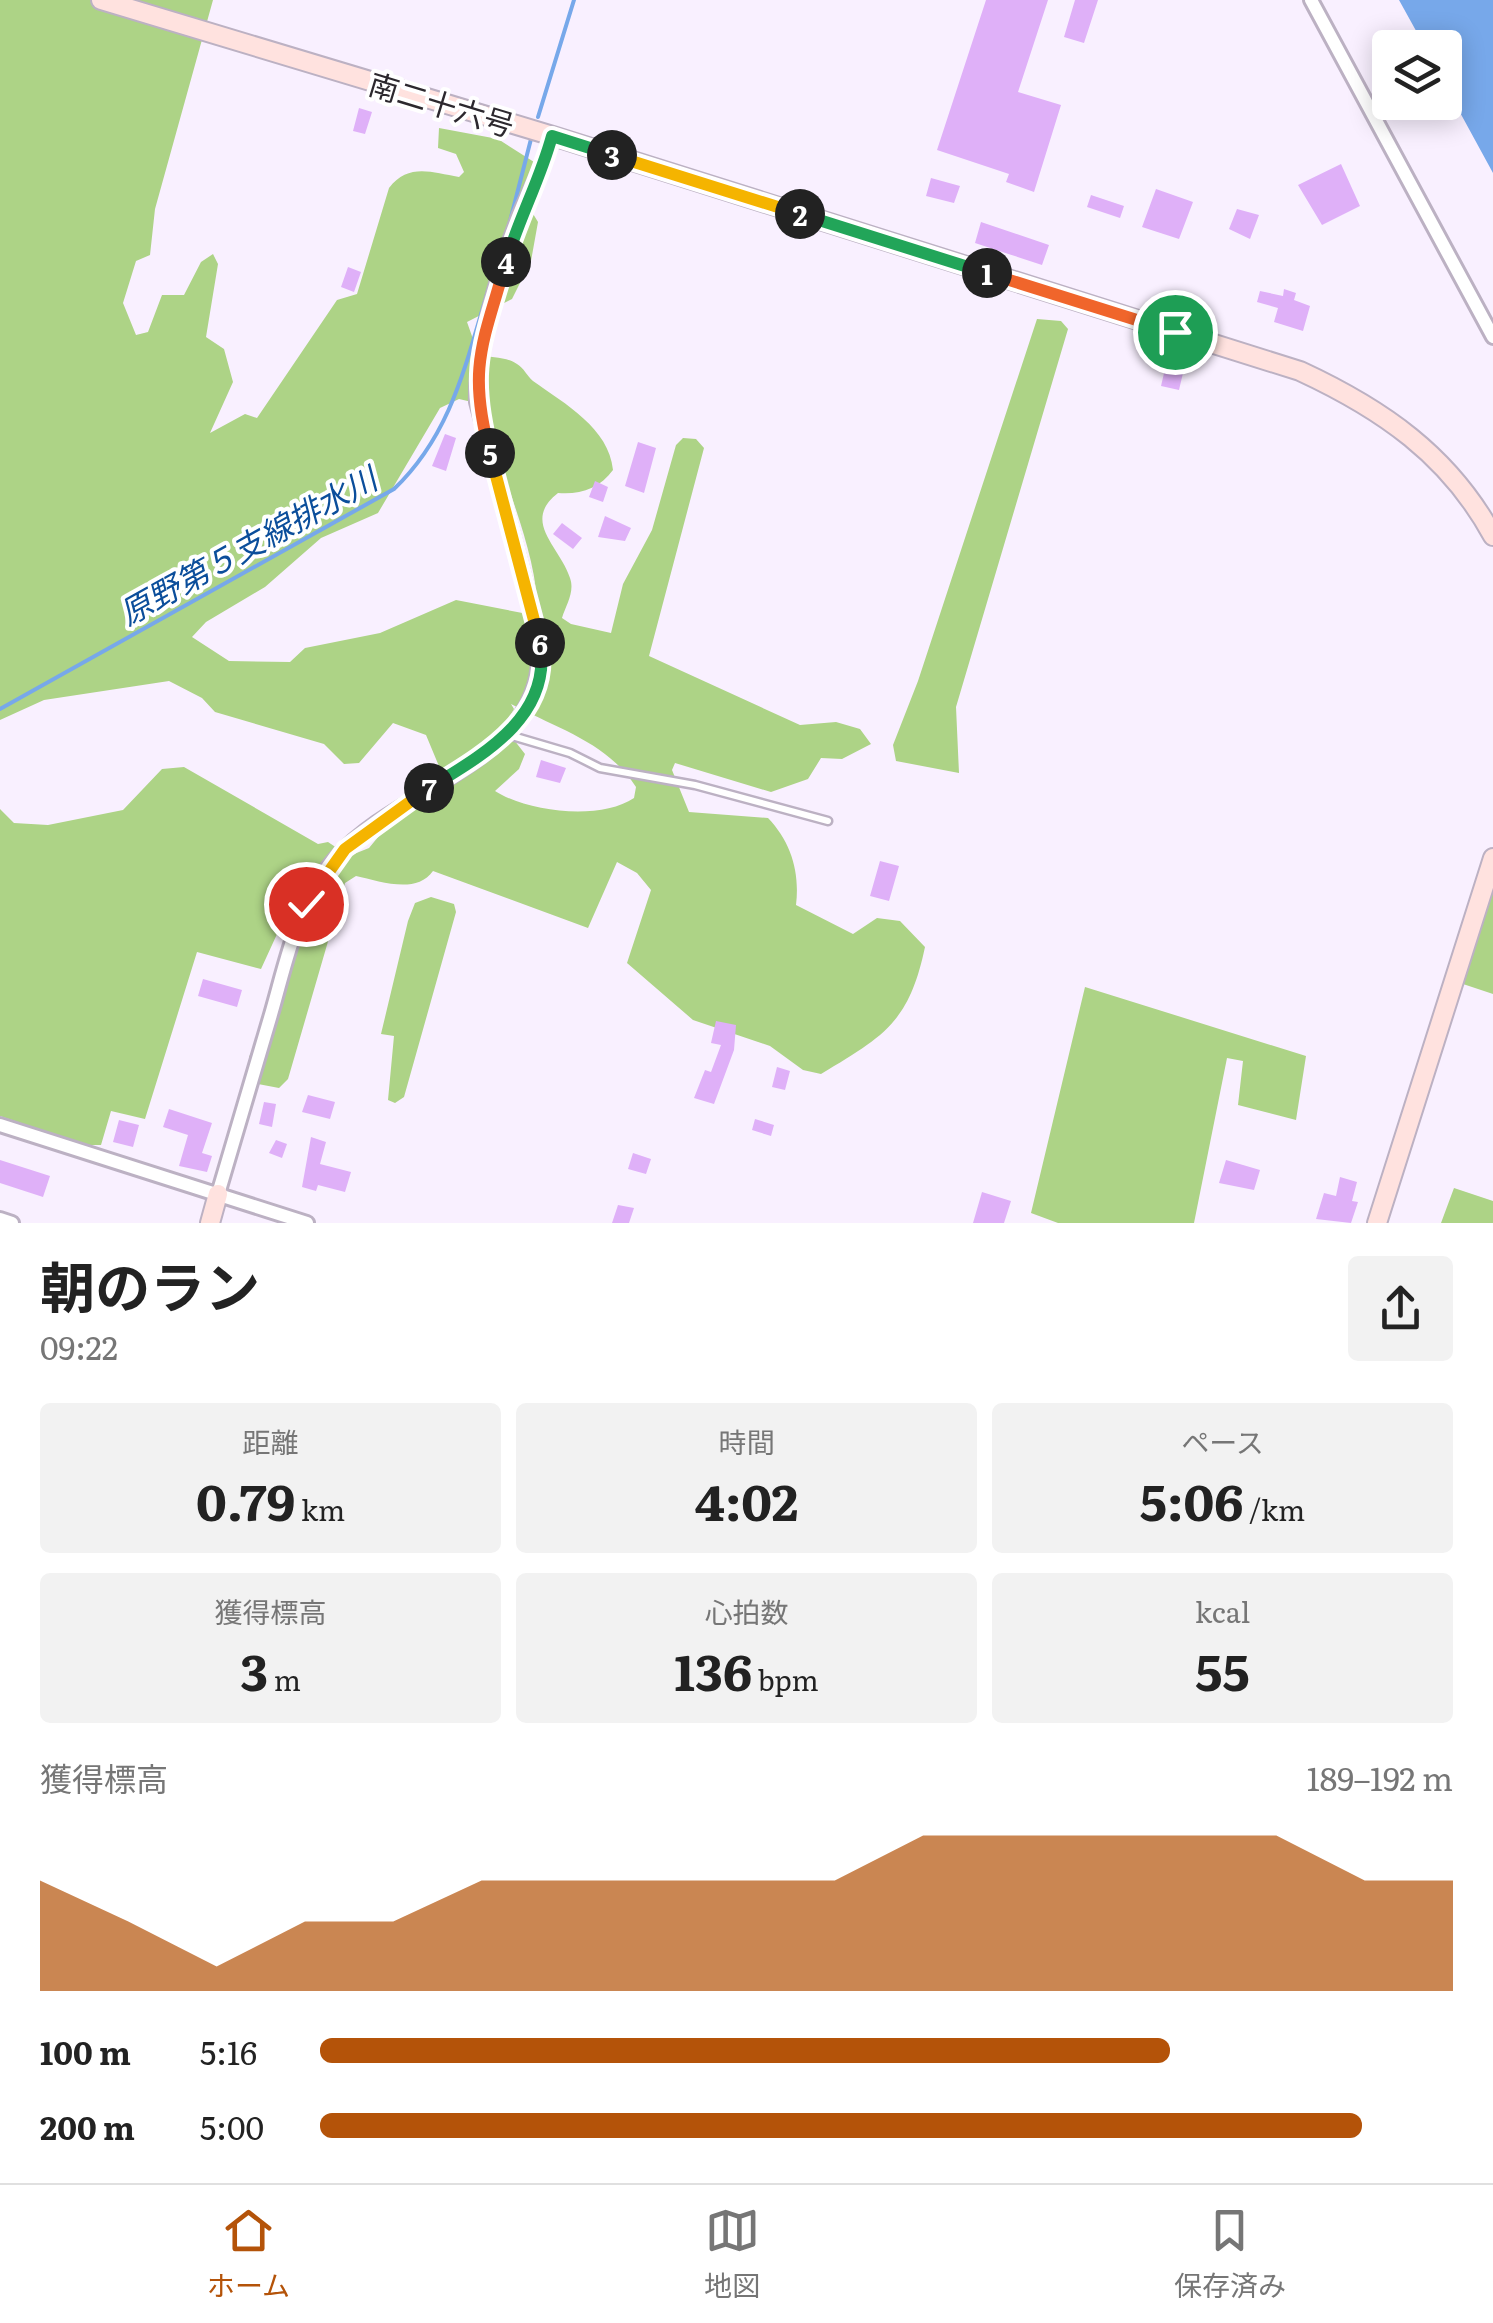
<!DOCTYPE html>
<html lang="ja">
<meta charset="utf-8">
<style>
:root{--surface:#fff;--page:#f2f2f2;--text:#222;--muted:#767676;--line:#e0e0e0;--accent:#b45309}
body{margin:0;font-family:Literata,"Noto Sans JP",serif;background:var(--page);color:var(--text);height:100vh;display:flex;flex-direction:column;font-size:38px;white-space:nowrap}
*{box-sizing:border-box;margin:0}
p{font-size:32px;color:var(--muted)}
.icon{flex:none;width:55px;height:55px;fill:none;stroke:currentColor;stroke-width:2;stroke-linecap:round;stroke-linejoin:round}
.map{position:relative;height:1223px;overflow:hidden}
.drawer{display:flex;flex-direction:column;background:var(--surface);flex:1}
.drawer>*{flex:none}
.buttons{position:absolute;left:1372px;top:30px;display:grid;gap:20px}
.buttons a{display:grid;place-items:center;width:90px;height:90px;border-radius:10px;background:var(--surface);box-shadow:0 5px 25px #0003;font-size:50px}
.pin{position:absolute;display:grid;place-items:center;width:85px;height:85px;color:#fff;margin:-42px;border:5px solid #fff;border-radius:50%;box-shadow:0 2px 10px #0007}
.km{position:absolute;width:50px;height:50px;margin:-25px;border-radius:50%;background:#222;color:#fff;font-size:28px;line-height:50px;text-align:center}
.round{display:grid;place-items:center;flex:none;width:105px;height:105px;border-radius:10px;background:var(--page)}
.summary{display:flex;align-items:center;justify-content:space-between;height:170px;padding:0 40px}
h1{font-size:55px;font-weight:700;line-height:75px}
.figures{display:grid;grid-template-columns:repeat(3,1fr);gap:15px;height:170px;padding:10px 40px}
.figures div{display:grid;align-content:center;border-radius:10px;background:var(--page);text-align:center}
.figures b{font-size:50px;font-weight:700}
.figures small{font-size:28px;font-weight:400}
.figures p{font-size:28px}
.chart{height:280px;padding:20px 40px}
.chart p{display:flex;justify-content:space-between}
.chart svg{width:100%;height:180px;margin-top:10px;fill:var(--accent);opacity:.7}
ul{padding:0 40px;list-style:none;font-size:32px}
li{display:grid;grid-template-columns:160px 120px 1fr;align-items:center;height:75px}
li i{height:25px;border-radius:12px;background:var(--accent)}
.tabs{display:flex;justify-content:space-around;align-items:center;height:140px;border-top:2px solid var(--line);background:var(--surface);font-size:28px;color:var(--muted)}
.tabs a{display:grid;justify-items:center;gap:5px}
.tabs .active{color:var(--accent)}
.map>svg:first-child{display:block}
.forest{fill:#add386;fill-rule:evenodd}
.water{fill:#77a8ea}
.lines{fill:none;stroke-linecap:round;stroke-linejoin:round}
.stream{stroke:#77a8ea;stroke-width:4}
.building{fill:#dfb0f8}
.lane-casing{stroke:#bcb1c3;stroke-width:11}
.street-casing{stroke:#bcb1c3;stroke-width:18}
.secondary-casing{stroke:#bcb1c3;stroke-width:22}
.lane{stroke:#fff;stroke-width:6}
.street{stroke:#fff;stroke-width:12}
.secondary{stroke:#ffe2df;stroke-width:18}
.split-1-casing{stroke:#fff;stroke-width:20}
.split-2-casing{stroke:#fff;stroke-width:20}
.split-3-casing{stroke:#fff;stroke-width:20}
.split-4-casing{stroke:#fff;stroke-width:20}
.split-5-casing{stroke:#fff;stroke-width:20}
.split-6-casing{stroke:#fff;stroke-width:20}
.split-7-casing{stroke:#fff;stroke-width:20}
.split-8-casing{stroke:#fff;stroke-width:20}
.split-1{stroke:#f0652b;stroke-width:12}
.split-2{stroke:#22a559;stroke-width:12}
.split-3{stroke:#f5b400;stroke-width:12}
.split-4{stroke:#22a559;stroke-width:12}
.split-5{stroke:#f0652b;stroke-width:12}
.split-6{stroke:#f5b400;stroke-width:12}
.split-7{stroke:#22a559;stroke-width:12}
.split-8{stroke:#f5b400;stroke-width:12}
.labels{text-anchor:middle;dominant-baseline:central;stroke-width:8;stroke-linejoin:round;paint-order:stroke}
.street-label{font-size:30px;fill:#2c282e;stroke:#fff}
.water-label{font-size:32px;font-style:italic;fill:#0b4e9b;stroke:#fff}
</style>
<div class="map">
<svg width="1493" height="1223" viewBox="0 0 1493 1223">
<rect width="100%" height="100%" fill="#f9f0ff"/>
<path class="forest" d="M0 0H213L155 209 150 255 136 261 123 303 136 335 148 332 162 295H184L201 262 213 254 218 264 206 337 224 349 233 382 210 433 245 414 257 418 337 300 357 294 389 188C408 163 431 172 459 177L464 172 456 154 438 148 439 128 498 139 534 162 524 199 538 222 531 261 512 299 467 322 479 356C491 357 507 357 517 364 524 368 527 376 533 381 565 404 609 428 613 470 600 488 580 495 558 493 521 522 560 546 570 578 575 592 566 605 562 618L571 624 611 633 623 584 652 530 676 445 683 438 696 439 704 448 649 656 800 725 836 722 860 729 871 744 842 759 821 758 808 779 771 792 675 763 672 770 689 812 768 818C791 842 800 872 796 905L853 934 877 918 900 921 925 947C909 1023 884 1036 821 1074L803 1070 770 1046 693 1020 627 963 651 890 637 873 617 862 588 928 433 871C416 895 380 881 356 876L345 883 288 1079 279 1088 258 1084 249 1057 290 971 306 892 294 897 261 969 197 952 145 1119 111 1111 101 1145H85L0 1116V809L14 823 48 825 123 810 162 769 184 767 318 844 328 842 349 856 369 848 393 819 446 783 426 735 393 723 359 763 344 764 324 744 215 712 202 698 169 681 44 700 0 720ZM459 399 485 405C498 476 537 543 538 616L456 600 380 633 305 648 290 662 229 661 192 637 206 622 265 587 321 538 378 513 440 408ZM511 704C556 728 607 742 636 787L634 798C600 821 528 812 495 791L519 769 525 754 504 727 514 709Z
M1037 319 1061 321 1068 329 956 707 959 773 896 761 893 745 918 681Z
M1493 883V994L1463 984Z
M431 897 454 904 456 912 404 1097 395 1103 388 1100 394 1036 381 1034 408 921 415 903Z
M1085 987 1306 1056 1296 1120 1238 1105 1243 1061 1227 1058 1194 1223H1058L1031 1213Z
M1454 1188 1493 1201V1223H1441Z"/>
<path class="water" d="M1399 0H1493V173L1445 85V48L1425 47Z"/>
<g class="lines">
<path class="stream" d="M538 117 574 0
M508 229 531 139
M0 709 394 489C454 432 467 357 491 281"/>
</g>
<path class="building" d="M986 0H1048L1018 92 1061 105 1034 192 1006 182 1009 174 937 150Z
M1075 0H1098L1084 43 1064 37Z
M359 108 372 112 365 134 353 131Z
M1341 164 1360 206 1322 225 1298 185Z
M931 178 960 186 954 203 926 196Z
M1156 189 1193 202 1179 239 1142 227Z
M1091 195 1124 206 1120 218 1087 207Z
M1237 209 1259 215 1250 239 1229 229Z
M981 222 1049 245 1042 265 975 243Z
M348 267 361 272 354 292 341 287Z
M1284 289 1296 293 1294 300 1310 306 1303 331 1274 322 1278 308 1257 302 1260 291 1283 296Z
M1165 369 1183 373 1179 390 1161 386Z
M445 434 456 438 446 471 432 466Z
M638 442 656 448 644 493 625 486Z
M595 481 608 487 603 502 589 497Z
M605 516 631 528 625 541 598 537Z
M562 523 582 538 573 549 553 534Z
M541 760 566 768 560 783 536 777Z
M880 861 899 866 889 901 870 896Z
M203 979 242 990 237 1007 198 996Z
M716 1021 736 1025 734 1050 714 1104 694 1098 705 1070 711 1072 721 1045 711 1043Z
M777 1067 790 1071 785 1090 772 1087Z
M308 1095 335 1102 330 1119 302 1112Z
M264 1102 276 1104 272 1127 259 1124Z
M169 1109 212 1123 202 1153 212 1156 207 1172 179 1166 188 1135 163 1127Z
M755 1119 774 1125 771 1136 752 1130Z
M119 1120 139 1125 133 1147 113 1142Z
M311 1137 326 1142 320 1164 351 1172 345 1192 318 1185 316 1191 302 1187Z
M276 1140 287 1144 282 1158 269 1153Z
M633 1153 651 1159 646 1174 628 1169Z
M0 1160 50 1176 43 1197 0 1183Z
M1226 1160 1260 1170 1254 1190 1219 1183Z
M1340 1177 1357 1182 1352 1201 1358 1202 1351 1223 1316 1219 1324 1193 1336 1196Z
M982 1192 1011 1201 1004 1223H973Z
M618 1205 634 1208 629 1223H612Z"/>
<g class="lines">
<g class="lane-casing">
<path id="lane" d="M509 735 570 753 600 768 695 785 828 821"/>
</g>
<g class="street-casing">
<path id="street" d="M1311 0 1493 337
M0 1125 307 1223
M218 1194C235 1135 253 1077 270 1018 286 964 297 901 336 858 407 779 560 760 537 628L477 402C475 351 501 263 520 214 531 187 544 166 553 136
M0 1219 12 1223"/>
</g>
<g class="secondary-casing">
<path id="secondary" d="M101 0 553 136 1300 371C1382 409 1449 455 1493 536
M210 1223 218 1194
M1377 1223 1493 858"/>
</g>
<use href="#lane" class="lane"/>
<use href="#street" class="street"/>
<use href="#secondary" class="secondary"/>
</g>
<g class="lines">
<g class="split-1-casing">
<path id="split-1" d="M987 273 1175 332"/>
</g>
<g class="split-2-casing">
<path id="split-2" d="M800 214 987 273"/>
</g>
<g class="split-3-casing">
<path id="split-3" d="M612 155 800 214"/>
</g>
<g class="split-4-casing">
<path id="split-4" d="M506 262C519 218 540 180 552 136L612 155"/>
</g>
<g class="split-5-casing">
<path id="split-5" d="M490 453C467 368 483 343 506 262"/>
</g>
<g class="split-6-casing">
<path id="split-6" d="M490 453 540 643"/>
</g>
<g class="split-7-casing">
<path id="split-7" d="M429 788C481 756 553 717 540 643"/>
</g>
<g class="split-8-casing">
<path id="split-8" d="M306 904 345 849 429 788"/>
</g>
<use href="#split-1" class="split-1"/>
<use href="#split-2" class="split-2"/>
<use href="#split-3" class="split-3"/>
<use href="#split-4" class="split-4"/>
<use href="#split-5" class="split-5"/>
<use href="#split-6" class="split-6"/>
<use href="#split-7" class="split-7"/>
<use href="#split-8" class="split-8"/>
</g>
<g class="labels">
<g class="street-label">
<text transform="translate(442 103) rotate(17)">南二十六号</text>
</g>
<g class="water-label">
<text transform="translate(247 544) rotate(-29)">原野第５支線排水川</text>
</g>
</g>
</svg>
<div class="buttons">
<a><svg class="icon" aria-label="layers" viewBox="0 0 24 24"><path d="M12 4l9 5-9 5-9-5zM3 14l9 5 9-5"/></svg></a>
</div>
<div class="pin" style="left:1175px;top:332px;background:#1e9e55"><svg class="icon" aria-label="arrive" viewBox="0 0 24 24"><path d="M6 21V4h12l-3 4 3 4H6"/></svg></div>
<div class="pin" style="left:306px;top:904px;background:#d93025"><svg class="icon" aria-label="check" viewBox="0 0 24 24"><path d="M5 12l5 5 9-10"/></svg></div>
<b class="km" style="left:987px;top:273px">1</b>
<b class="km" style="left:800px;top:214px">2</b>
<b class="km" style="left:612px;top:155px">3</b>
<b class="km" style="left:506px;top:262px">4</b>
<b class="km" style="left:490px;top:453px">5</b>
<b class="km" style="left:540px;top:643px">6</b>
<b class="km" style="left:429px;top:788px">7</b>
</div>
<section class="drawer">
<div class="summary"><div><h1>朝のラン</h1><p>09:22</p></div><a class="round"><svg class="icon" aria-label="share" viewBox="0 0 24 24"><path d="M12 15V3M7 8l5-5 5 5M5 13v7h14v-7"/></svg></a></div>
<div class="figures">
<div><p>距離</p><b>0.79<small> km</small></b></div>
<div><p>時間</p><b>4:02</b></div>
<div><p>ペース</p><b>5:06<small> /km</small></b></div>
</div>
<div class="figures">
<div><p>獲得標高</p><b>3<small> m</small></b></div>
<div><p>心拍数</p><b>136<small> bpm</small></b></div>
<div><p>kcal</p><b>55</b></div>
</div>
<div class="chart"><p><span>獲得標高</span>189–192 m</p>
<svg viewBox="0 0 160 44" preserveAspectRatio="none"><path d="M0 44V17L10 27L20 38L30 27L40 27L50 17L60 17L70 17L80 17L90 17L100 6L110 6L120 6L130 6L140 6L150 17L160 17V44z"/></svg>
</div>
<ul>
<li><b>100 m</b>5:16<i style="width:75%"></i></li>
<li><b>200 m</b>5:00<i style="width:92%"></i></li>
</ul>
</section>
<nav class="tabs">
<a class="active"><svg class="icon" aria-label="home" viewBox="0 0 24 24"><path d="M3 11l9-7 9 7M6 9v11h12V9"/></svg>ホーム</a>
<a><svg class="icon" aria-label="map" viewBox="0 0 24 24"><path d="M3 6l6-2 6 2 6-2v14l-6 2-6-2-6 2zM9 4v14M15 6v14"/></svg>地図</a>
<a><svg class="icon" aria-label="saved" viewBox="0 0 24 24"><path d="M7 4h10v16l-5-4-5 4z"/></svg>保存済み</a>
</nav>
